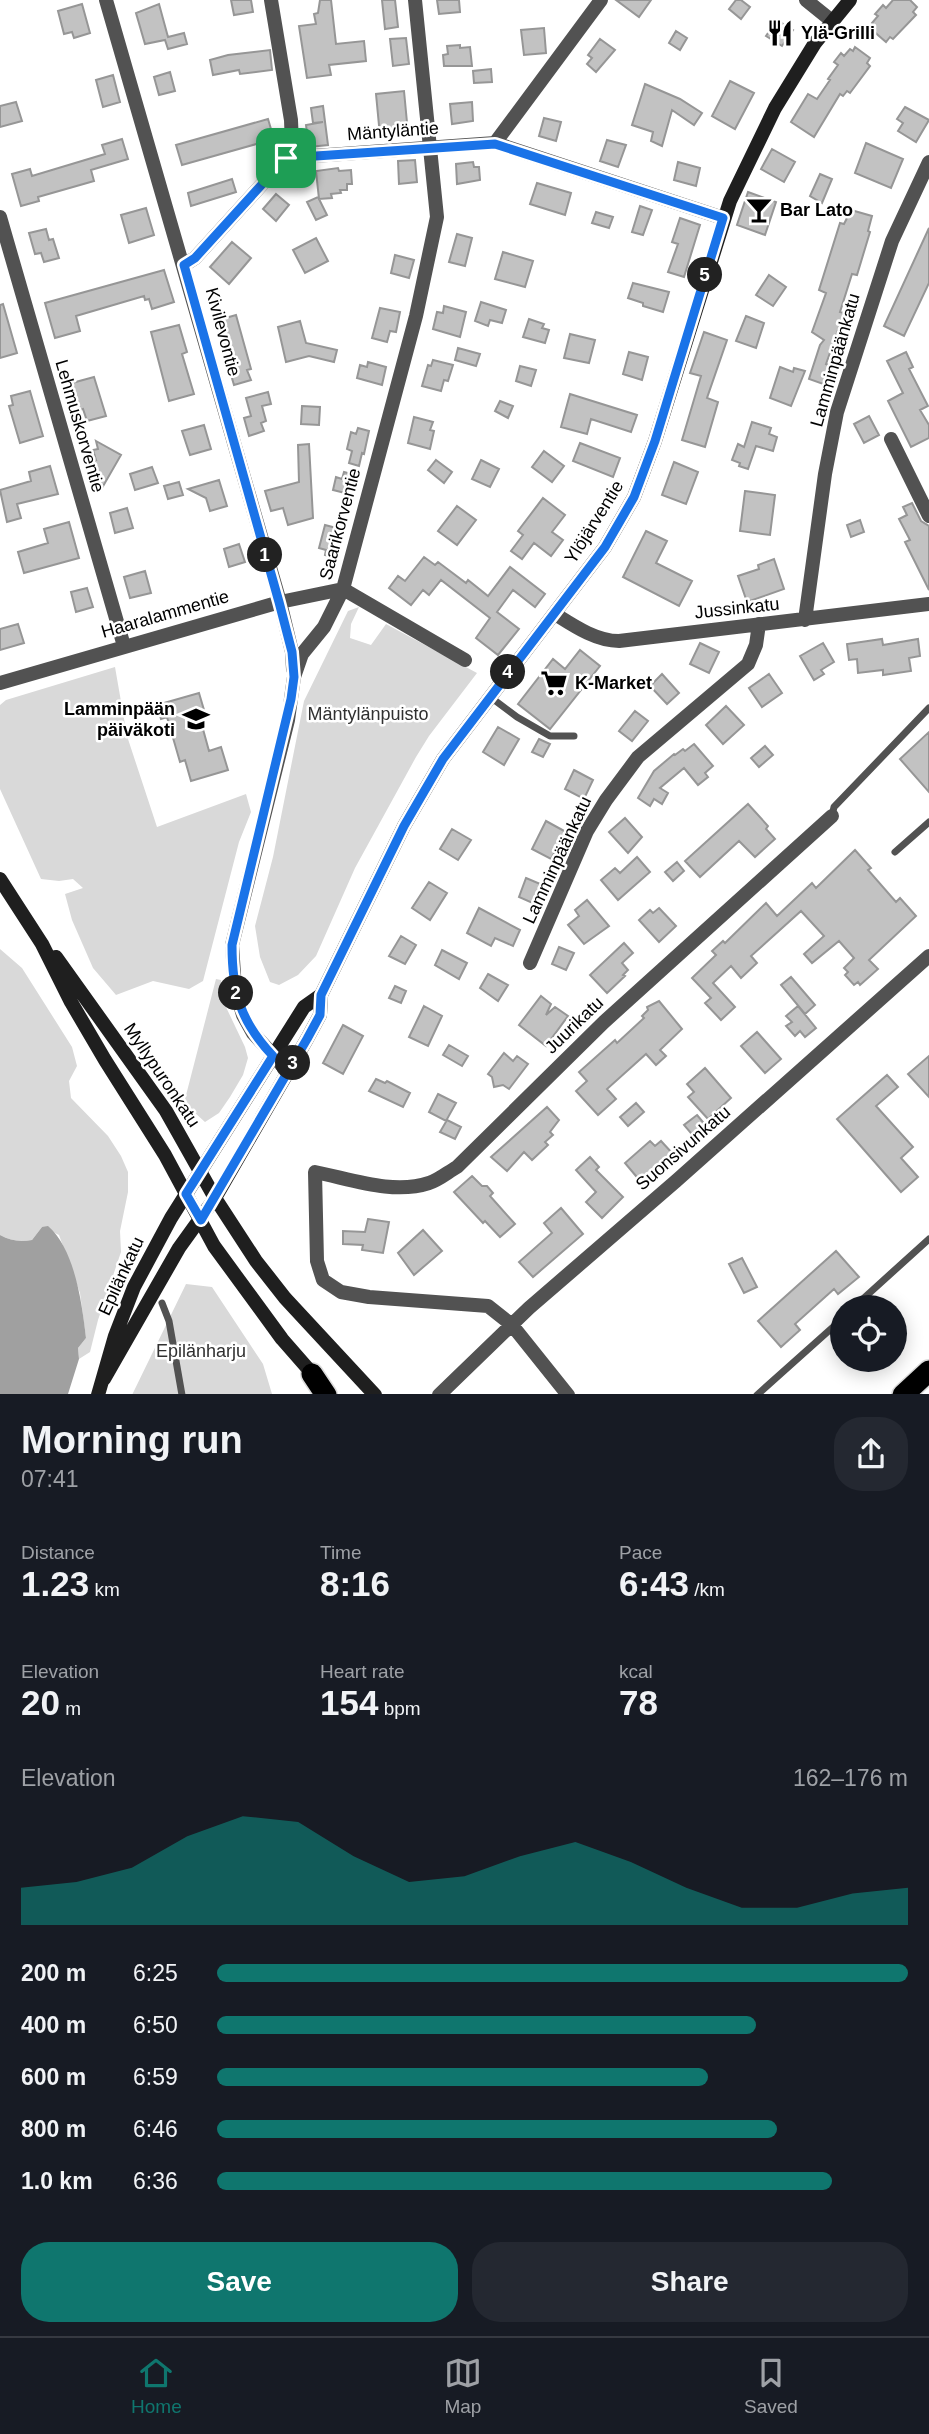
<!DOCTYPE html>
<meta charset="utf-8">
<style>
:root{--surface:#171b24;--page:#242831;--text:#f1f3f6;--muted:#9ea1a6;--line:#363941;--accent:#0f766e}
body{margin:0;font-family:Helvetica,sans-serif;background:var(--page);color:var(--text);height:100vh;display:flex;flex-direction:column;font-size:26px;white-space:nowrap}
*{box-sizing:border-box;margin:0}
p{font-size:23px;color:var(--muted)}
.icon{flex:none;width:38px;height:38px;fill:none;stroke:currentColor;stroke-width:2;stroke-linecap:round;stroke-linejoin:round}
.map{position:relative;height:1394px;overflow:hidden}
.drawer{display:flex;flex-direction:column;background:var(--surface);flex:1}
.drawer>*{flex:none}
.controls{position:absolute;left:830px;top:1295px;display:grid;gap:14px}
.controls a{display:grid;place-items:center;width:77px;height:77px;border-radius:50%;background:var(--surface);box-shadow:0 4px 18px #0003;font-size:35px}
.pin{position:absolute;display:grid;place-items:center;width:60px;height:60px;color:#fff;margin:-30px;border-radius:14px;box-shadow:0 4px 10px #0006}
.km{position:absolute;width:35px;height:35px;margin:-18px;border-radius:50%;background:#222;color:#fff;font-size:19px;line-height:35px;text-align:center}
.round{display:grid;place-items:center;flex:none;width:74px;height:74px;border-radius:28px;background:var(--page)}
.headline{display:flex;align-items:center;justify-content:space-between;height:119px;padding:0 21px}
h1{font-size:38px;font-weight:700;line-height:52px}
.figures{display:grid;grid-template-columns:repeat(3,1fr);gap:10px;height:119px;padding:7px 21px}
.figures div{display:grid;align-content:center}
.figures b{font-size:35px;font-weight:700}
.figures small{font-size:19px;font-weight:400}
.figures p{font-size:19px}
.chart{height:196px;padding:14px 21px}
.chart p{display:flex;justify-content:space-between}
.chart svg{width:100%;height:126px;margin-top:7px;fill:var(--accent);opacity:.7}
.button{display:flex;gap:14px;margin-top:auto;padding:14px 21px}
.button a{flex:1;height:80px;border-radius:28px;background:var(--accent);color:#fff;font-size:28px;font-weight:700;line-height:80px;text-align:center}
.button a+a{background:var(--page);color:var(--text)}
ul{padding:0 21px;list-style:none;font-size:23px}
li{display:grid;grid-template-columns:112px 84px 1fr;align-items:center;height:52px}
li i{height:18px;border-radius:9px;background:var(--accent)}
.tabs{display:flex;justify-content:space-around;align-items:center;height:98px;border-top:2px solid var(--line);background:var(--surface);font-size:19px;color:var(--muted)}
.tabs a{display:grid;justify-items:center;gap:4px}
.tabs .current{color:var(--accent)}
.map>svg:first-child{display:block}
.green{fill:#d9d9d9}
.water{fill:#a0a0a0}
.building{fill:#c2c2c2;stroke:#969696;stroke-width:2}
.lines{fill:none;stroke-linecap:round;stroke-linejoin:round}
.highway-casing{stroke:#dbdbdb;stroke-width:24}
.lane{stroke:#525252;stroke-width:7}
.street{stroke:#525252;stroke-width:14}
.secondary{stroke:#1f1f1f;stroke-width:14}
.highway{stroke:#000;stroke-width:21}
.route-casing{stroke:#fff;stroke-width:14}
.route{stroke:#1a73e8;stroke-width:9}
.labels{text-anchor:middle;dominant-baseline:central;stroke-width:5;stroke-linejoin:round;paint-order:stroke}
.poi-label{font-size:18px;font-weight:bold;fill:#000;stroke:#fff;text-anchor:start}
.street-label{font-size:18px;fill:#000;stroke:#fff}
.park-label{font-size:18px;fill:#303030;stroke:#fff}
</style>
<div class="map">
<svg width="929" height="1395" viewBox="0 0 929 1395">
<rect width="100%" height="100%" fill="#fff"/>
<path class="green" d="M359 607 351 624 350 638 371 645 386 624 477 673 429 736 416 757 355 868 316 956 298 975 279 985 270 982 260 957 255 926 273 857 304 701 348 611Z
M115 667 127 736 157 827 246 794 251 812 239 842 203 981 189 989 153 981 116 995 93 968 72 920 65 894 83 888 73 879 59 881 41 879 0 789V705L6 700Z
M0 949 22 968 72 1047 77 1066 69 1081 71 1098 108 1136 121 1156 128 1172V1192L120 1231 121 1252 98 1320 90 1352 79 1359 78 1348 86 1338 80 1293 59 1235 42 1227 32 1240C20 1242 11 1241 0 1235Z
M216 979 221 980 225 1005 245 1047 248 1058 243 1075 230 1097 219 1113 205 1122 184 1103Z
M186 1284 212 1287 263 1364 272 1394 132 1395Z"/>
<path class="water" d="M48 1226C75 1249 82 1304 86 1338L78 1348 79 1359 68 1394H0V1235C11 1241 20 1242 32 1240L42 1227Z"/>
<path class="building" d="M231 0H251L253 12 234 15Z
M320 0H331L336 44 364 41 366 61 329 65 331 75 307 78 299 26 316 24 314 14 318 13Z
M382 0H395L398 27 385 29Z
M437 0H459L460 12 439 14Z
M616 0H651L639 17Z
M736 0H741L750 7 741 19 729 9Z
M893 0H910L917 7 913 12 916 15 893 39 890 37 886 42 871 29 874 25 872 23 878 16 875 14 883 5 886 8Z
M82 4 90 33 74 38 72 32 64 34 58 11Z
M159 4 168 37 184 33 187 44 168 49 165 40 145 44 136 13Z
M777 20 793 30 782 46 766 36Z
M544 28 546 53 524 55 521 30Z
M676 31 687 38 680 50 669 43Z
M406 38 409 64 393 66 390 39Z
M600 39 615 50 596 72 587 64 592 58 588 55Z
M460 45V48L470 47 472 66H444L443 55 448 54 447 46Z
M855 47 870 58 867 63 870 66 850 93 847 91 843 96 840 94 814 137 791 122 808 94 817 99 830 80 828 79 838 65 834 62 841 53 844 56 850 49 853 51Z
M270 50 272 70 240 74 239 70 213 75 210 60 228 55Z
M491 69 492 82 474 83 473 71Z
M170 72 175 91 159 95 154 77Z
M113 75 120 102 103 107 96 80Z
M730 81 754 93 735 129 712 116Z
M645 84 680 99 702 113 694 125 672 110 662 146 651 141 653 132 632 125Z
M404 91 408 133 380 136 376 94Z
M16 102 22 121 0 127V106Z
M472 102 473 121 452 124 450 104Z
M323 106 328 145 309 147 306 125 323 122 313 123 311 108Z
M905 107 929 120 916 142 898 131 903 123 897 119Z
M544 118 561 122 556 141 539 136Z
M268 119 274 139 182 165 176 145Z
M122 139 128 159 91 170 94 181 38 197 39 201 21 206 12 174 30 169 32 176 105 154 102 145Z
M607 140 626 145 618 167 600 161Z
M866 143 903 159 891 188 855 173Z
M772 149 795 162 784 182 761 169Z
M415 160 417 182 399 184 398 161Z
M473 162 474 167H479L480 180 457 184 456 164Z
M678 162 700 168 696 186 674 180Z
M338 168 339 171 351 170 352 184H347V190H340L341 193 331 194 332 198 319 199 316 171Z
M820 174 832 179 822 203 810 196Z
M232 179 236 192 191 206 188 193Z
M537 183 571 193 565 215 530 204Z
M748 192 776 202 765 235 737 225Z
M276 194 289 205 276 221 263 209Z
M318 197 327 215 316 220 307 202Z
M640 206 652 210 643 235 632 232Z
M146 208 154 235 129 243 121 215Z
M851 210 872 216 868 231 870 232 857 275 852 274 840 312 844 313 826 364 832 366 826 385 809 379 820 345 824 340 812 332 826 293 819 290 840 223 844 224Z
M596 212 613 217 609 228 592 223Z
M680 218 700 225 684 277 668 272 678 244 672 242Z
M929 228V283L904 336 884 326Z
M46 229 49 240 53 239 59 258 44 262 41 253 35 254 29 233Z
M457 234 472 238 465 266 449 262Z
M316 238 328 261 305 273 293 250Z
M232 242 251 258 229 284 210 267Z
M503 252 533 261 525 287 495 279Z
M395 255 414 260 409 278 391 273Z
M164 270 174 302 152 309 149 299 145 300 144 296 76 316 80 331 55 338 45 303Z
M769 275 786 287 773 306 756 295Z
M633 283 669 292 663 312 643 306V303L628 298Z
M481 302 506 310 502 323 490 320 488 326 475 321Z
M3 304 17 353 0 358V305Z
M444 306 466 312 460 337 433 329 437 312 443 313Z
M380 308 400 312 396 332 390 331 387 342 372 338Z
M236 315 251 369 247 370 251 380 234 385 215 321Z
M746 316 764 323 756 348 736 341Z
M529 319 544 324 542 328 549 330 545 343 523 337Z
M300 321 306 343 337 350 334 362 309 356 286 362 278 327Z
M179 325 187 352 182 354 194 394 169 401 151 332Z
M704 332 727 340 707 398 718 402 705 447 682 440 701 376 690 373Z
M570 334 595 340 589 363 564 358Z
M458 348 480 354 476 366 455 360Z
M629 352 648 357 642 380 623 374Z
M906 352 913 367 909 369 928 406 920 410 929 425V438L911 447 888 401 903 393 887 361Z
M433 360 453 365 448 381 444 380 441 391 422 386 428 365 431 366Z
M368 362 386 367 382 385 357 378 360 365 367 367Z
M520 366 536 370 531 386 516 381Z
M780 367 793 372 794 368 805 371 791 406 770 398Z
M94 377 106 416 87 421 83 409 79 410 72 383Z
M30 391 43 436 20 443 9 406 13 405 11 396Z
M268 392 271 404 262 406 266 421 261 423 264 431 249 436 244 418 251 416 246 398Z
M570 394 637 415 631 432 591 419 587 434 561 427Z
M500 401 513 406 508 418 495 411Z
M302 406 320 407 319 425 301 424Z
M869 416 879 435 864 443 854 424Z
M414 417 433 422 430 430 434 431 430 449 408 443Z
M752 422 771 428 769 434 777 437 773 451 756 446 748 469 739 466 740 463 732 460 738 444 744 447Z
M204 425 211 449 190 455 182 431Z
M358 428 369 431 364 454 362 453 359 466 349 463 352 451 347 449 351 432 356 434Z
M96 441 121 455 102 488 94 460H96L93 450 98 449Z
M580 443 620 458 613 477 573 461Z
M309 444 313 518 288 525 283 508 271 511 265 491 299 482 298 445Z
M544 451 564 466 552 482 532 467Z
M436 460 452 472 444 483 428 470Z
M481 460 499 469 490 487 472 479Z
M674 462 698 472 686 504 662 495Z
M50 466 58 494 17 504 21 518 7 522 0 490 31 481 29 472Z
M152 467 158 483 135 490 130 474Z
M344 472 358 476 353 495 333 490 336 477 342 479Z
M219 480 227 506 210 511 206 498 188 489Z
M179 482 183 495 168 499 164 486Z
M745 491 775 495 770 535 740 531Z
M543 498 565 515 552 532 563 540 551 556 534 543 522 559 511 551 523 535 518 531Z
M912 503 921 521 929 526V590L905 542 910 540 899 519 907 515 903 507Z
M457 506 476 520 457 545 438 531Z
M127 508 133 528 115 533 110 513Z
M860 520 864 532 851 537 847 525Z
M69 522 79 558 24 573 18 552 48 543 44 529Z
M325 525 344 530 337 558 325 555 326 550 319 548Z
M646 531 667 541 656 563 692 581 679 606 623 577Z
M239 544 245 562 229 567 224 549Z
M424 557 435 565 438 562 466 583 468 580 488 596 510 567 545 594 535 607 513 590 497 612 519 629 498 655 476 638 490 618 441 580 429 595 423 590 411 605 389 588 398 576 405 581Z
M774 559 784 589 747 602 738 576 759 569 758 565Z
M145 571 151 593 130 598 124 577Z
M87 588 93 607 76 612 71 592Z
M18 624 24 643 0 650V629Z
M882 639 883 645 918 639 920 656 909 658 911 671 883 675V670L858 673 857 659 849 660 847 644Z
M700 643 719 652 709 673 690 664Z
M823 643 834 662 821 670 824 674 814 680 800 656Z
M580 650 600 666 550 729 518 704 553 659 565 669Z
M662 674 679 693 667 704 650 686Z
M769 674 782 693 762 707 749 688Z
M199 693 204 710 198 711 209 751 221 747 228 770 191 781 185 760 180 762 167 717 161 719 157 705Z
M726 706 744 725 723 744 706 725Z
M635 711 648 721 632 741 619 731Z
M498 727 519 739 504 765 483 752Z
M929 732V792L900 759Z
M539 739 550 744 543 757 532 752Z
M694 744 713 766 705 773 708 777 698 785 684 768 660 788 668 793 662 804 654 799 650 806 638 798 654 771 674 754 675 755 683 749 685 751Z
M765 746 773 755 759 767 751 758Z
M574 770 593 780 584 799 565 789Z
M748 804 768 826 766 829 775 839 755 857 739 841 700 877 685 861Z
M625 818 642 837 628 853 609 832Z
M546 821 566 832 551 859 532 849Z
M452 829 471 840 458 860 440 849Z
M855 850 871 868 868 870 896 902 900 898 916 916 869 960 878 969 860 985 858 982 854 985 845 975 848 972 844 968 854 958 839 941 812 963 804 954 824 936 801 911 751 956 757 963 741 978 731 966 713 983 735 1007 721 1020 705 1003 711 998 692 978 716 955 712 951 723 941 725 943 766 903 777 916 812 883 816 888Z
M637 857 650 872 618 900 601 880 615 868 620 873Z
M677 862 684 871 673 881 665 872Z
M526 878 545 886 537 905 519 897Z
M429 882 447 893 430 920 412 908Z
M587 900 609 926 584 944 568 925 579 916 575 910Z
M479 908 520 930 513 946 495 938 491 946 467 933Z
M659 908 676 926 659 942 639 920 650 910 653 913Z
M401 936 416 945 405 964 389 956Z
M624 943 633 953 622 963 628 970 623 975 625 976 607 993 590 975Z
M559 947 574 953 566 970 552 964Z
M442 950 467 963 459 979 435 965Z
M488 974 508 985 498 1001 480 988Z
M791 977 815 1005 805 1014 781 985Z
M395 986 406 991 401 1003 389 998Z
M541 996 551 1004 546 1015 555 1007 568 1016 546 1046 519 1025Z
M659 1001 682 1029 660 1050 666 1056 656 1065 646 1054 607 1089 616 1099 598 1115 576 1091 587 1081 579 1072 615 1040 617 1043 644 1018 642 1016 648 1010 647 1007Z
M424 1006 442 1016 428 1046 409 1037Z
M798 1006 816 1028 805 1037 800 1031 795 1036 786 1026 792 1022 786 1016Z
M343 1025 363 1036 343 1074 323 1063Z
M757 1032 781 1059 765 1073 741 1046Z
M449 1045 468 1056 462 1066 443 1055Z
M504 1053 513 1061 517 1056 528 1064 509 1089 503 1085 494 1087 492 1077 488 1074Z
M929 1056V1097L908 1074Z
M705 1068 731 1098 708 1119 688 1097 694 1092 687 1084Z
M887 1075 898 1087 876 1106 913 1147 901 1158 918 1177 901 1192 837 1119Z
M376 1079 385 1083 387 1081 410 1093 403 1107 369 1091Z
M438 1094 456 1103 446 1121 429 1112Z
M636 1103 644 1112 628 1126 620 1117Z
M547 1107 559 1120 550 1132 553 1135 545 1142 548 1145 532 1160 524 1152 507 1171 491 1157Z
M697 1115 708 1128 695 1138 684 1125Z
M447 1120 461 1127 455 1139 440 1132Z
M650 1141 655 1146 661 1141 673 1154 641 1182 625 1163Z
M590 1157 599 1167 596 1170 623 1197 602 1218 586 1202 596 1192 576 1170Z
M472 1176 482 1186H487L493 1193 490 1196 515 1224 500 1237 485 1221 483 1223 454 1192Z
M561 1208 583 1234 533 1277 519 1262 552 1233 544 1223Z
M368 1219 389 1222 383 1253 362 1250 363 1245 343 1244V1231L365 1232Z
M423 1230 442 1251 414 1275 398 1253Z
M836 1251 859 1277 838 1294 834 1289 795 1324 800 1330 781 1347 758 1321Z
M742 1258 757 1287 744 1293 729 1264Z"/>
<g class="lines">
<g class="highway-casing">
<path id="highway" d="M312 1374 326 1395
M903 1395 929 1371"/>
</g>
<path class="lane" d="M489 696 517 717 550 736H574
M832 816 834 807 929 708
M895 852 929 822
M162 1303 169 1321 182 1395
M854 1307 929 1239
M757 1395 842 1319"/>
<path class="street" d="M106 0 280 602 292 652 293 669
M271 0 291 120 292 145 286 158
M806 0 832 21
M495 143 601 0
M0 217 124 646
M184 265 195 258 286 158 495 143 723 218
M891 439 929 516
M343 589 465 660
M555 614C574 626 596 641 619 641L929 604
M805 620 825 474 837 412 892 241 929 162
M0 683 280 602 343 589
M530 963 587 831 606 800 638 757 748 664 756 645 759 624
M288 1072 253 1033 243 1015 235 988 232 945 288 720 294 677 302 654 324 627 343 589 416 316 437 217 415 0
M439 1395 529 1308 676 1181 929 956
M568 1395 512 1325 488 1306 369 1297 341 1292 323 1280 317 1261 315 1172C351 1179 393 1195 429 1183 439 1180 448 1172 457 1167L604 1022 832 816"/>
<path class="secondary" d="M0 879 42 944 71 1002 105 1060 165 1155 214 1246 282 1339 317 1379
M56 957 166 1111 215 1198 256 1261 285 1298 375 1395
M104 1379 179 1248 215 1198 307 1039 320 1015 321 995 404 826 443 759 605 547 634 497 655 441 730 201 775 108 815 43 850 0
M98 1395 115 1336 134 1287 171 1218 304 1007 321 995"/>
<use href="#highway" class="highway"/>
</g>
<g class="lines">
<g class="route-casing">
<path id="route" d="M495 144 723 218 655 441 634 497 605 547 443 759 404 826 321 995 320 1015 307 1039 201 1220 186 1194 273 1056C240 1021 232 992 232 945L291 699 294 677 292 652 279 602 184 265 195 258 286 158Z"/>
</g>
<use href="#route" class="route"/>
</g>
<defs>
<g id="restaurant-bare" transform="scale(2.1)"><path d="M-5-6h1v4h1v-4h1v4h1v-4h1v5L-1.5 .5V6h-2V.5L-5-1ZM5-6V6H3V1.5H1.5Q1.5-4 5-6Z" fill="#000" stroke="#fff" stroke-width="2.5" paint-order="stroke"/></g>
<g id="bar-bare" transform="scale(2.1)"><path d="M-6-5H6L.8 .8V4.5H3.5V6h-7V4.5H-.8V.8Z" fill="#000" stroke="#fff" stroke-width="2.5" paint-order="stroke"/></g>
<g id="supermarket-bare" transform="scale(2.1)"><path d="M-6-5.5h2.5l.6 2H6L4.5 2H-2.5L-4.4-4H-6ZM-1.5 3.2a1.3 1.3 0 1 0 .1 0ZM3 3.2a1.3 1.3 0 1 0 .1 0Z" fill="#000" stroke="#fff" stroke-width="2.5" paint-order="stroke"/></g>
<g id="school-bare" transform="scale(2.1)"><path d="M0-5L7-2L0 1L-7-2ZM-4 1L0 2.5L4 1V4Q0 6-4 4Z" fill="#000" stroke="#fff" stroke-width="2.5" paint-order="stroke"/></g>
</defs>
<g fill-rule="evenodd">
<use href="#restaurant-bare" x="780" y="33"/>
<use href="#bar-bare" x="759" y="210"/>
<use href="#supermarket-bare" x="554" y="683"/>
<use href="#school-bare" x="196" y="719"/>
</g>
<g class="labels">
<g class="poi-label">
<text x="801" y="33">Ylä-Grilli</text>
<text x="780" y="210">Bar Lato</text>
<text x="575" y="683">K-Market</text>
<text x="175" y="709" text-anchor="end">Lamminpään<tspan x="175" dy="21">päiväkoti</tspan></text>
</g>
<g class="street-label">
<text transform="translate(393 131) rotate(-4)">Mäntyläntie</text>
<text transform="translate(223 332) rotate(75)">Kivilevontie</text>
<text transform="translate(835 360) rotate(-74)">Lamminpäänkatu</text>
<text transform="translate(80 426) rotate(74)">Lehmuskorventie</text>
<text transform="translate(594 522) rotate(-58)">Ylöjärventie</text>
<text transform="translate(340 524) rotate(-75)">Saarikorventie</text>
<text transform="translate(737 608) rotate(-6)">Jussinkatu</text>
<text transform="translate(165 614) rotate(-16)">Haaralammentie</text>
<text transform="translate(557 860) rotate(-65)">Lamminpäänkatu</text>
<text transform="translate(574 1025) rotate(-44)">Juurikatu</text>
<text transform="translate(162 1075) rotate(56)">Myllypuronkatu</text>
<text transform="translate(683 1148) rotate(-41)">Suonsivunkatu</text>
<text transform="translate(121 1276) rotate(-65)">Epilänkatu</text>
</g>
<g class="park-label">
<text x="368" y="714">Mäntylänpuisto</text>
<text x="201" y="1351">Epilänharju</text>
</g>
</g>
</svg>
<div class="controls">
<a><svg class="icon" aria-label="locate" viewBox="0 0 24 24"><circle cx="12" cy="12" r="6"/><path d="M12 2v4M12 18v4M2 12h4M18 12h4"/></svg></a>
</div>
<div class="pin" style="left:286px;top:158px;background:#1e9e55"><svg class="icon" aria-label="arrive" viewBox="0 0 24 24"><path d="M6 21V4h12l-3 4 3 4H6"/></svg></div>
<b class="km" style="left:265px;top:555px">1</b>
<b class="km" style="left:236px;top:993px">2</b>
<b class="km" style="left:293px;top:1063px">3</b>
<b class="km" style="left:508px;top:672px">4</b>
<b class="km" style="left:705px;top:275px">5</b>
</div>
<section class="drawer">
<div class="headline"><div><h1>Morning run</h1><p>07:41</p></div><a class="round"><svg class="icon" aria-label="share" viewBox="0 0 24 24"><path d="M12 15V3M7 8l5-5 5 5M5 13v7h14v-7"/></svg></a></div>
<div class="figures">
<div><p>Distance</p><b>1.23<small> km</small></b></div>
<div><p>Time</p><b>8:16</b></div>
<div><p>Pace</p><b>6:43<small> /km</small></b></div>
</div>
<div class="figures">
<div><p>Elevation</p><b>20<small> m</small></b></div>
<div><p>Heart rate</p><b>154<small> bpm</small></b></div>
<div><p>kcal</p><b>78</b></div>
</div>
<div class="chart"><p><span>Elevation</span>162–176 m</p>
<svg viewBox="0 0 160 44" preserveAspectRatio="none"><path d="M0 44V31L10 29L20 24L30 13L40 6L50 8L60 20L70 29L80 27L90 20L100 15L110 22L120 31L130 38L140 38L150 33L160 31V44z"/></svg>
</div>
<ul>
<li><b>200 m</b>6:25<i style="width:100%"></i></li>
<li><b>400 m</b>6:50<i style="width:78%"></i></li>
<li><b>600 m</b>6:59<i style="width:71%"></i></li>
<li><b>800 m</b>6:46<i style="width:81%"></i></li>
<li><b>1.0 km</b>6:36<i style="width:89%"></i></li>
</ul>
<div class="button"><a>Save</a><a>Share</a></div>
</section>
<nav class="tabs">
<a class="current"><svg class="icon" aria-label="home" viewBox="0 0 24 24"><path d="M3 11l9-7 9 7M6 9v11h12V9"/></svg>Home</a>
<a><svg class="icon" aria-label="map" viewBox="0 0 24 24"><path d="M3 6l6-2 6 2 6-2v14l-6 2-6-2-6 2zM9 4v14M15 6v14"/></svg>Map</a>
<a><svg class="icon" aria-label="saved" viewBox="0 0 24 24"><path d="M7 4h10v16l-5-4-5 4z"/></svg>Saved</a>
</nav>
